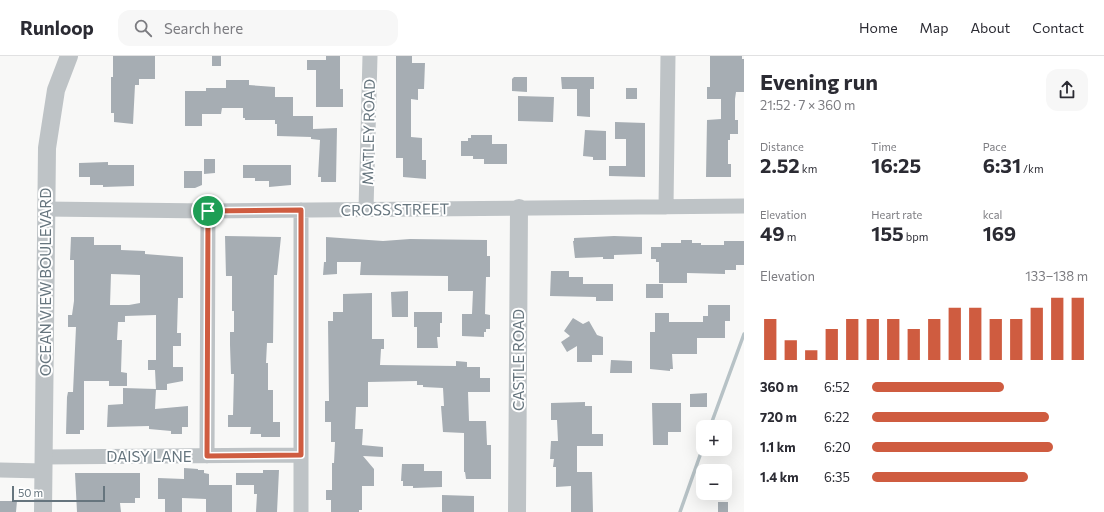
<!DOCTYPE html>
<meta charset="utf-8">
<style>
:root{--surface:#fff;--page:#f7f7f7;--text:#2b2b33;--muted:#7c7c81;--line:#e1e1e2;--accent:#cf5c40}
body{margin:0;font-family:Commissioner,sans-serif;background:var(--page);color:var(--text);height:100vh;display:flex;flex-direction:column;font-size:15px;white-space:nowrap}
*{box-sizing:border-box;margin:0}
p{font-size:13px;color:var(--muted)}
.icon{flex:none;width:22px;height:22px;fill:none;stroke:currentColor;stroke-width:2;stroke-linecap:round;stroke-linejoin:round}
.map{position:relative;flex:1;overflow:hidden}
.sheet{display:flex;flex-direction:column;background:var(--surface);width:360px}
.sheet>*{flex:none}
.controls{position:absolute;left:696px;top:364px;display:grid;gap:8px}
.controls a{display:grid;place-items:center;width:36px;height:36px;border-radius:8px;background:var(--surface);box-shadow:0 4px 16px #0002;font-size:20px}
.scale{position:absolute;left:12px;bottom:10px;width:93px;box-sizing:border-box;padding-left:4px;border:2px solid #66757e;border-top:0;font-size:11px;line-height:14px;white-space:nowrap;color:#66757e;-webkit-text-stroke:3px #fff;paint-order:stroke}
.pin{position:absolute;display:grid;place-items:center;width:34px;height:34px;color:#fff;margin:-17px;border:2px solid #fff;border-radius:50%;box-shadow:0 1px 4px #0007}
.round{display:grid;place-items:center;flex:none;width:42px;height:42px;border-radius:12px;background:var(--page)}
.summary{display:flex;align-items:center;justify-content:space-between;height:68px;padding:0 16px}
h1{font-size:22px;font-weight:700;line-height:30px}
.stats{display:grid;grid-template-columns:repeat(3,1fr);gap:6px;height:68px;padding:4px 16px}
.stats div{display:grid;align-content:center}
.stats b{font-size:20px;font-weight:700}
.stats small{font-size:11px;font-weight:400}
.stats p{font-size:11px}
.chart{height:112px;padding:8px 16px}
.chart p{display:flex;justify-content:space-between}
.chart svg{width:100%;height:72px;margin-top:4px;stroke:var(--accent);stroke-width:6}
ul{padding:0 16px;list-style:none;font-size:13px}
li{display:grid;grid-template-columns:64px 48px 1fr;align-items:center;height:30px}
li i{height:10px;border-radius:5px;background:var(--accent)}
header{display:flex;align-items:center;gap:24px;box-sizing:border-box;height:56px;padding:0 20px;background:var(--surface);border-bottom:1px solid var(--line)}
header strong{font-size:19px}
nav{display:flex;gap:22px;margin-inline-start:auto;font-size:14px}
.search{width:280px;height:36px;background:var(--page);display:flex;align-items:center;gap:10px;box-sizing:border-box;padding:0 14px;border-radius:12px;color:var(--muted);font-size:15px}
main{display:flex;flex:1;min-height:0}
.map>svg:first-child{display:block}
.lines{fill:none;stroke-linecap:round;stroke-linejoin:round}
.stream{stroke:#b7c2c6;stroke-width:3.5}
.building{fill:#a6adb3;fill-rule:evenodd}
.minor{stroke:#bec3c6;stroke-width:15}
.tertiary{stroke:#bec3c6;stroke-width:18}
.route-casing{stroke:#fff;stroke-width:8}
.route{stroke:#cf5c40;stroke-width:5}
.labels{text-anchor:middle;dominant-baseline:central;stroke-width:4;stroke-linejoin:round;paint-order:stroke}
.street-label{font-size:15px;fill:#66757e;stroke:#fff}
</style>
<header>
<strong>Runloop</strong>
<div class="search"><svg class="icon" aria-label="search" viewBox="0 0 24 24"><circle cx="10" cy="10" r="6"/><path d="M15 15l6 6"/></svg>Search here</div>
<nav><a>Home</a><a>Map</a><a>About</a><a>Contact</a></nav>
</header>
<main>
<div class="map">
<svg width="744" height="456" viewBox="0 0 744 456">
<rect width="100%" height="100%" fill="#f8f8f7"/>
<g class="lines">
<path class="stream" d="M710 371 744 278
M680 456 703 391"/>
</g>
<path class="building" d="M113 0H155V23H139V29H135L133 68 114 66V57H111V21H113Z
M212 0H221V10H212Z
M326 0H340V33H343V51H316V14H307V4H326Z
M396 0H412V7H425L424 33H418V44L411 43V81L422 82V104H426V123L403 121V102H396Z
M710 0H742V3H744V36H736L735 43V64H738V78H730V84H728V108H731V121H706L707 64 721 63V43H707V31H710Z
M514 21H527V36L512 35V23Z
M561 21H594V33H590V61L577 60V33H562Z
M226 24H249V29L275 31V41H293V60H313V73L337 72 336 126H321V121H318L320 84 311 83V81L277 80V68H275V64H245V62H243V52H222L221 58H202V70H185V35H206V32H226Z
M626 32H637V43H626Z
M518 40 554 41 553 66 518 65Z
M615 66 645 67V121L609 120V110H626V83H615Z
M585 74 606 75V104H593V101L583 100Z
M471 79H492V88H507V108H484V103H473V100H461V85H468V82H471Z
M204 103H215V117L204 118Z
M108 106V109H134V130L103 131V129H90V121H79V107Z
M243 109H291V129L269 131V125H255V122H243Z
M184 115H202V129L195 132H184Z
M225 180 281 181 277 219H274L273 287H267L266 307H268V334H273V366H280V381H261V378H250L251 371H228V359H233L234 318H231L230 289V276H234V255H232V220H226Z
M614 180 642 181V198L614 199V203H603V201L575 202 573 185H574V182Z
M71 181H94V189H121V194L145 195V198L183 201V242H178L177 277H181V290H173V311H183V325L167 328V334H156L155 314H148V304H156V259L125 260V266H118L117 284H122L121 316 127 317V330H109V325H84V374H80V378H66L67 341 68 336H73L76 271H68V259H72L74 245V204H70ZM111 218 140 219V247L129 249H110Z
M326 181 383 185 410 183 487 184V200H490V221H486L485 258 490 259V273H486V276H484V281L462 280V258H472L473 235H448V220L360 219 361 206H337V218L323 219 324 206H326Z
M681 184H692V187H701V189H724V185H744V209H736V214H725V218L687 217V227H659V206H656V203H651V191H661V187H681Z
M551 215H569V221H583V228H613V245H596V241L550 240Z
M646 228H663V242H646Z
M408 235V261H392L391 236Z
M372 237V283H384V293H381L380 309 456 310V305L467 306V311H480V322H490V336H468L469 365H486L487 389H491V423H466L465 416H464V377L443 376 441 350H444L443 332 423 331V329H417V325L368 326V351H356L355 373H363L362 389 383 391V401L363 400 374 413V430H362V454H359V456H331V444H326V434H332V407H334L335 386H331V366H325V345H329L328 265H333V256H343V238Z
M708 249H730V265H725V282H697V298H672L673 313H670V315L650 313V276H655V257H669V266H703V260H708Z
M414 256H442V267H440V281H437L438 292H417V271H414Z
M573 262 583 268 589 265 597 279 603 281V299H592V306H577V290L567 296 561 286 570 280 564 275Z
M611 304 632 305V317H610Z
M123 332 156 333 155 353 188 350V371H182V378H171V375L149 373V370L107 371 108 349 123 348Z
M707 337V351H690V338Z
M585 346V350H592V378H603V390H577V416H592L593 456H571V430L556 431V411H553L554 403H550L551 385H558L557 364H551V347Z
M652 347H681V376H668V389H653Z
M402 408H424V415H442V431L413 432V430H403V425H401Z
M184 412 198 413V414H204V417L209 418V429H232V456H206V443L182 442V456H165V443H158V422L184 423Z
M263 414H279L277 456H256L257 438H254V429H236V417H263Z
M75 417H140V442H135V447H120L121 456H77Z
M442 439 474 440V456H442Z
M0 445H17L16 456H0Z
M718 446H728V456H718Z"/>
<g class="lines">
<path class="minor" d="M666 151 668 0
M45 153 208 155 744 150
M366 153 370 0
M207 400 208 155
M44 401 301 399
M0 414 44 415
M301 456V154"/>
<path class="tertiary" d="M43 456 47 92 56 34 69 0
M517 456 519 152"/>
</g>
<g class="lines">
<g class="route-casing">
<path id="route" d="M301 154V399L207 400 208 155Z"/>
</g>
<use href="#route" class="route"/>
</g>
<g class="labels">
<g class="street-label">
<text transform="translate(368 76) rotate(-89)">MATLEY ROAD</text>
<text transform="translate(395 153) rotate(-1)">CROSS STREET</text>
<text transform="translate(45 226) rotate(-90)">OCEAN VIEW BOULEVARD</text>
<text transform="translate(518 304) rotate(-90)">CASTLE ROAD</text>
<text x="149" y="400">DAISY LANE</text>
</g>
</g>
</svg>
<div class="controls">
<a>+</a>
<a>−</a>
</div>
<div class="scale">50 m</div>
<div class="pin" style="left:208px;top:155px;background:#1e9e55"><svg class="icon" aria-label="arrive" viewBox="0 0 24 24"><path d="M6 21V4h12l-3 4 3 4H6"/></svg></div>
</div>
<section class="sheet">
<div class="summary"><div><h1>Evening run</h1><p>21:52 · 7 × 360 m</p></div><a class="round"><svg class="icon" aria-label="share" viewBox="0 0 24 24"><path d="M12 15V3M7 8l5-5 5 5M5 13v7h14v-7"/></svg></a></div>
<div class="stats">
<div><p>Distance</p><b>2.52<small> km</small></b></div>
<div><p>Time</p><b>16:25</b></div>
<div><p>Pace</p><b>6:31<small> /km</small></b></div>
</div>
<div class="stats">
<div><p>Elevation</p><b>49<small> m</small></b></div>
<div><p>Heart rate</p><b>155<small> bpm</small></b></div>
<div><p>kcal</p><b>169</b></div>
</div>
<div class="chart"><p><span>Elevation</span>133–138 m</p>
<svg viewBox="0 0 160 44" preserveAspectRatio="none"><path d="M5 44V19M15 44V32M25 44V38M35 44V25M45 44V19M55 44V19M65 44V19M75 44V25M85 44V19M95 44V12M105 44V12M115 44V19M125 44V19M135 44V12M145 44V6M155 44V6"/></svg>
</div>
<ul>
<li><b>360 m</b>6:52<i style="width:61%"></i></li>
<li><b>720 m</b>6:22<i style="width:82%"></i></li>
<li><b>1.1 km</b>6:20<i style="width:84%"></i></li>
<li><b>1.4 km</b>6:35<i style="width:72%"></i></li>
</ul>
</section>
</main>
